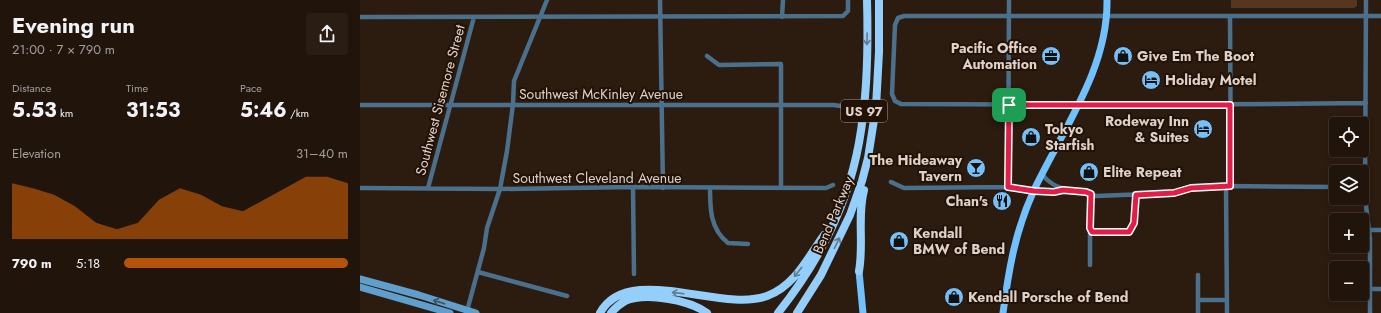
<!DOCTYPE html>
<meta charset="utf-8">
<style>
:root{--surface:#21140b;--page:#291d14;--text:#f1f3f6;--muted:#a29e9d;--line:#3e332c;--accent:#b45309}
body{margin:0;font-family:Jost,sans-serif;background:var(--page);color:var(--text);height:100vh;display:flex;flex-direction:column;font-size:15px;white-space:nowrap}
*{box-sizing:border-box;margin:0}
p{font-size:13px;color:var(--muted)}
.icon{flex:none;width:22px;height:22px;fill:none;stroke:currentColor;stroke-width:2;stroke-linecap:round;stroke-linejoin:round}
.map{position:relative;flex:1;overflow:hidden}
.sheet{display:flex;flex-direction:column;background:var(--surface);width:360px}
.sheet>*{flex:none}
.controls{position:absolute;left:969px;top:117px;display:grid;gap:8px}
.controls a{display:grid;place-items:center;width:40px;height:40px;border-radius:4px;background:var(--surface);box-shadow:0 2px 6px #0003,0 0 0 1px var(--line);font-size:20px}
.pin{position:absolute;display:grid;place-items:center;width:34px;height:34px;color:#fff;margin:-17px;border-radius:8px;box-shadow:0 2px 6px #0006}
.round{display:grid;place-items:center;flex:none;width:42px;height:42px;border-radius:4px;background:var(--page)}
.summary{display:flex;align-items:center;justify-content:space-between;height:68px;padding:0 12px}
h1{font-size:22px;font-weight:700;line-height:30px}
.stats{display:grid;grid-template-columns:repeat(3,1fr);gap:6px;height:68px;padding:4px 12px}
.stats div{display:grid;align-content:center}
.stats b{font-size:20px;font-weight:700}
.stats small{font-size:11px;font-weight:400}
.stats p{font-size:11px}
.chart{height:112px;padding:8px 12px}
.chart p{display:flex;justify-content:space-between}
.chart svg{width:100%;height:72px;margin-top:4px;fill:var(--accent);opacity:.7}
ul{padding:0 12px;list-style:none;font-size:13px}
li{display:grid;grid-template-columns:64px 48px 1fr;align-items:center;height:30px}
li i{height:10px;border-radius:5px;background:var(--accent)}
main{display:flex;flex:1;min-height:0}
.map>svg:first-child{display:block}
.green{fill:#56361e}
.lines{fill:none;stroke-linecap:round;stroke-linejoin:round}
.minor{stroke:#4a708c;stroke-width:4.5}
.secondary{stroke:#609ecc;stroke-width:7}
.primary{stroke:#70c1fd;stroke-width:7}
.trunk{stroke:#94cffb;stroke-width:8}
.oneway{stroke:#617a8d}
.oneway2{stroke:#3e515f}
.route-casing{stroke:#fff;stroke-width:8}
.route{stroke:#e11d48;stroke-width:5}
.labels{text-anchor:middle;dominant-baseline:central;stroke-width:4;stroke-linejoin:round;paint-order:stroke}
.shield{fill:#221206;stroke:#a5988e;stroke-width:1}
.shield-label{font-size:13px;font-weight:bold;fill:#ddd1c9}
.poi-label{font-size:14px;font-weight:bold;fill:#ddd1c9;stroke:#221206;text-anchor:start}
.street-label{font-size:14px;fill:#ddd1c9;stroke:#221206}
</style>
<main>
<section class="sheet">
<div class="summary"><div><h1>Evening run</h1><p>21:00 · 7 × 790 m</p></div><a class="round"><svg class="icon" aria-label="share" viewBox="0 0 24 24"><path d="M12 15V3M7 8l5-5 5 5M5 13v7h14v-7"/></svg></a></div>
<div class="stats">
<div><p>Distance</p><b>5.53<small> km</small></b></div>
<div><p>Time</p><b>31:53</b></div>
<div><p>Pace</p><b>5:46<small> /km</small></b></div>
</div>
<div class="chart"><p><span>Elevation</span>31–40 m</p>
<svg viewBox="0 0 160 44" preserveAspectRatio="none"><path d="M0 44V10L10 13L20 17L30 24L40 34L50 38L60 34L70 20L80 13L90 17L100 24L110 27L120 20L130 13L140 6L150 6L160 10V44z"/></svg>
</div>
<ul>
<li><b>790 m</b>5:18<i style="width:100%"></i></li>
</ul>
</section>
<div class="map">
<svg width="1021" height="313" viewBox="0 0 1021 313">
<rect width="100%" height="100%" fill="#2c1b0f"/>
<path class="green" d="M871 0H997V6L994 8H871Z"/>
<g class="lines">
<path class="minor" d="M300 0 303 188
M1006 0 1005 198 1010 238V313
M0 17 483 16 488 11V0
M422 17 423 0
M870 17 871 186
M347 56 359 65 421 64V188
M1006 103C851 105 696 105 541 104L535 101 532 94 535 25 538 18 544 16H1021
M0 105H473L481 106
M682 174C696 193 716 189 736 196L813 193 831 188 866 186 976 187
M531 182 544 188 648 187 674 191 694 192 703 190
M866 186 867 313
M273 187 274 274
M648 187 649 0
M0 188 140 189 273 187 466 188 473 185
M68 188 114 17
M350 188C350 208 350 229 368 243L388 244
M731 194 730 228 732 232H769L774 223 776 195
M730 229V265
M1009 230H1021
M118 272 207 296
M838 275V313
M1010 289H1021
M1002 292H1010
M839 300H867
M107 311 124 248 127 228 140 189 147 151 153 104 154 81 187 0"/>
<path class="secondary" d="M0 279 59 295 116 313
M0 287 90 313"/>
<path class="primary" d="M499 271 503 313
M643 313C649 268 655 232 674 190 703 129 748 69 747 0"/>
<path class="trunk" d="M499 271C504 244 497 217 504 190
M240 313C268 262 361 313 407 296 435 286 448 257 464 235
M251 313C255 308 260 304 265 301 286 292 329 300 347 313
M418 313C465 254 495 191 503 115 508 77 508 38 507 0
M437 313 461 275 490 215 502 181 508 158 516 107 519 52V0"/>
</g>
<defs><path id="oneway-shaft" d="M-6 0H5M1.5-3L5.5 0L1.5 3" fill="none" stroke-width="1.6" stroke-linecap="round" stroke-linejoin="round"/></defs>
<g class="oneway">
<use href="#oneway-shaft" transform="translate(507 39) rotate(91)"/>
<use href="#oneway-shaft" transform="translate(477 243) rotate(-64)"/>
<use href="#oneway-shaft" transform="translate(438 272) rotate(129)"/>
<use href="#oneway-shaft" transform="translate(318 293) rotate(-173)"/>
</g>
<use class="oneway2" href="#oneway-shaft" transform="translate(79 302) rotate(-162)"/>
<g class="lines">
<g class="route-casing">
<path id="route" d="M649 105H870V186L831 188 814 193 776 195 774 223 769 232H732L730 228 731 194 726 192 703 190 694 192 674 191 648 187Z"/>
</g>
<use href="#route" class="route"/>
</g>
<defs>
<g id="office-disc" transform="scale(1)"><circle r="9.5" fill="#76c0f7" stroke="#221206"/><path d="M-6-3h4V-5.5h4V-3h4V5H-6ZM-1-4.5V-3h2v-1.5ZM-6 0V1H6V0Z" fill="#111"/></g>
<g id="shop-disc" transform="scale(1)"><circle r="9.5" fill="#76c0f7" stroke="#221206"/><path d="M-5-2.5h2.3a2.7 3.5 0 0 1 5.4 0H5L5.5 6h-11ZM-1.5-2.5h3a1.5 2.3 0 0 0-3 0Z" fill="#111"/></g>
<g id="hotel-disc" transform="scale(1)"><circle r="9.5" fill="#76c0f7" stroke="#221206"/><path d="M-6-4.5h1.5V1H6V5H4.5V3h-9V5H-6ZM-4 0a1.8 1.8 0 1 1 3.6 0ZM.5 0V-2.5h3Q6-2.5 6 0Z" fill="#111"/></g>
<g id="bar-disc" transform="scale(1)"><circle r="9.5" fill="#76c0f7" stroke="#221206"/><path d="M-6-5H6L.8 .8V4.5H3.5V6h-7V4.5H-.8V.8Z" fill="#111"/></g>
<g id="restaurant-disc" transform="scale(1)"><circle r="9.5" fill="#76c0f7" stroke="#221206"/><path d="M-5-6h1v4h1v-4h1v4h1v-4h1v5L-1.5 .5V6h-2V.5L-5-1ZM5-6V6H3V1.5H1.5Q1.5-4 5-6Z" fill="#111"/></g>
</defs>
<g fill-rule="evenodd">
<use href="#office-disc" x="691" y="56"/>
<use href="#shop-disc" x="763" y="56"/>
<use href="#hotel-disc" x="791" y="80"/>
<use href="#hotel-disc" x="843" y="129"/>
<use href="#shop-disc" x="671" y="137"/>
<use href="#bar-disc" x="616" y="168"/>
<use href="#shop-disc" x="729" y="172"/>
<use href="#restaurant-disc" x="642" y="201"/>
<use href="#shop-disc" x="539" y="241"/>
<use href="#shop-disc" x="594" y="297"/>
</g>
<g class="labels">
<rect class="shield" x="481" y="100" width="46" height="22" rx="3"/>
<g class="shield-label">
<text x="504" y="111">US 97</text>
</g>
<g class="poi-label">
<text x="677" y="48" text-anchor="end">Pacific Office<tspan x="677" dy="16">Automation</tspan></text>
<text x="777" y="56">Give Em The Boot</text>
<text x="805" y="80">Holiday Motel</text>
<text x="829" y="121" text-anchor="end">Rodeway Inn<tspan x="829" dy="16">&amp; Suites</tspan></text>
<text x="685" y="129">Tokyo<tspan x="685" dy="16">Starfish</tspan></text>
<text x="602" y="160" text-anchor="end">The Hideaway<tspan x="602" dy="16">Tavern</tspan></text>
<text x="743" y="172">Elite Repeat</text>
<text x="628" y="201" text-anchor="end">Chan's</text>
<text x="553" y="233">Kendall<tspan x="553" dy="16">BMW of Bend</tspan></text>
<text x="608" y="297">Kendall Porsche of Bend</text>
</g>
<g class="street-label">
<text x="241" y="94">Southwest McKinley Avenue</text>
<text transform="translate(80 100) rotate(-75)">Southwest Sisemore Street</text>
<text x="237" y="178">Southwest Cleveland Avenue</text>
<text transform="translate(473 215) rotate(-67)">Bend Parkway</text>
</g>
</g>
</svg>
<div class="controls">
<a><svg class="icon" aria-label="locate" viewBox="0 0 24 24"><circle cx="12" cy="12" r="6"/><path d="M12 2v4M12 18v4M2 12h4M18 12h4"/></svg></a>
<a><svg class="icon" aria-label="layers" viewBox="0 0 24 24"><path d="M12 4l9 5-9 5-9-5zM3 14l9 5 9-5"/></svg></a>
<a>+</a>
<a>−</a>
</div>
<div class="pin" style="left:649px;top:105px;background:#1e9e55"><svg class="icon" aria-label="arrive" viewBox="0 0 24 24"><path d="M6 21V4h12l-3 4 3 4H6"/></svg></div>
</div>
</main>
